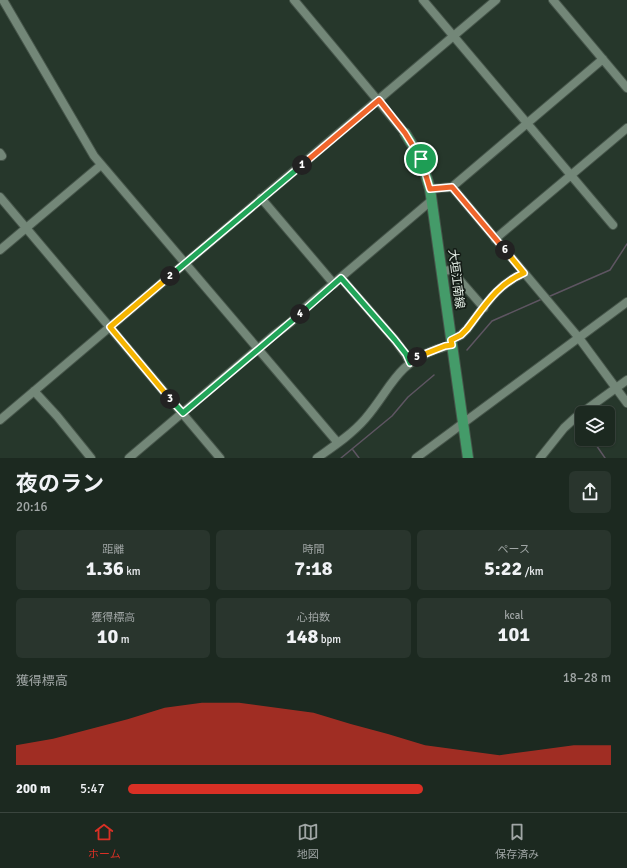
<!DOCTYPE html>
<html lang="ja">
<meta charset="utf-8">
<style>
:root{--surface:#1c2920;--page:#29352d;--text:#f1f3f6;--muted:#a0a6a5;--line:#3a453e;--accent:#d93025}
body{margin:0;font-family:Signika,"Noto Sans JP",sans-serif;background:var(--page);color:var(--text);height:100vh;display:flex;flex-direction:column;font-size:15px;white-space:nowrap}
*{box-sizing:border-box;margin:0}
p{font-size:13px;color:var(--muted)}
.icon{flex:none;width:22px;height:22px;fill:none;stroke:currentColor;stroke-width:2;stroke-linecap:round;stroke-linejoin:round}
.map{position:relative;height:458px;overflow:hidden}
.details{display:flex;flex-direction:column;background:var(--surface);flex:1}
.details>*{flex:none}
.buttons{position:absolute;left:575px;top:406px;display:grid;gap:8px}
.buttons a{display:grid;place-items:center;width:40px;height:40px;border-radius:6px;background:var(--surface);box-shadow:0 1px 3px #0004,0 0 0 1px var(--line);font-size:20px}
.pin{position:absolute;display:grid;place-items:center;width:34px;height:34px;color:#fff;margin:-17px;border:2px solid #fff;border-radius:50%;box-shadow:0 1px 4px #0007}
.km{position:absolute;width:20px;height:20px;margin:-10px;border-radius:50%;background:#222;color:#fff;font-size:11px;line-height:20px;text-align:center}
.round{display:grid;place-items:center;flex:none;width:42px;height:42px;border-radius:6px;background:var(--page)}
.headline{display:flex;align-items:center;justify-content:space-between;height:68px;padding:0 16px}
h1{font-size:22px;font-weight:700;line-height:30px}
.stats{display:grid;grid-template-columns:repeat(3,1fr);gap:6px;height:68px;padding:4px 16px}
.stats div{display:grid;align-content:center;border-radius:6px;background:var(--page);text-align:center}
.stats b{font-size:20px;font-weight:700}
.stats small{font-size:11px;font-weight:400}
.stats p{font-size:11px}
.chart{height:112px;padding:8px 16px}
.chart p{display:flex;justify-content:space-between}
.chart svg{width:100%;height:72px;margin-top:4px;fill:var(--accent);opacity:.7}
ul{padding:0 16px;list-style:none;font-size:13px}
li{display:grid;grid-template-columns:64px 48px 1fr;align-items:center;height:30px}
li i{height:10px;border-radius:5px;background:var(--accent)}
.tab-bar{display:flex;justify-content:space-around;align-items:center;height:56px;border-top:1px solid var(--line);background:var(--surface);font-size:11px;color:var(--muted)}
.tab-bar a{display:grid;justify-items:center;gap:2px}
.tab-bar .on{color:var(--accent)}
.map>svg:first-child{display:block}
.lines{fill:none;stroke-linecap:round;stroke-linejoin:round}
.stream{stroke:#5e5562;stroke-width:1.5}
.minor-casing{stroke:#46554a;stroke-width:10}
.major-casing{stroke:#46554a;stroke-width:12}
.minor{stroke:#738778;stroke-width:8}
.major{stroke:#449b69;stroke-width:10}
.split-1-casing{stroke:#fff;stroke-width:8}
.split-2-casing{stroke:#fff;stroke-width:8}
.split-3-casing{stroke:#fff;stroke-width:8}
.split-4-casing{stroke:#fff;stroke-width:8}
.split-5-casing{stroke:#fff;stroke-width:8}
.split-6-casing{stroke:#fff;stroke-width:8}
.split-7-casing{stroke:#fff;stroke-width:8}
.split-1{stroke:#f0652b;stroke-width:5}
.split-2{stroke:#22a559;stroke-width:5}
.split-3{stroke:#f5b400;stroke-width:5}
.split-4{stroke:#22a559;stroke-width:5}
.split-5{stroke:#22a559;stroke-width:5}
.split-6{stroke:#f5b400;stroke-width:5}
.split-7{stroke:#f0652b;stroke-width:5}
.labels{text-anchor:middle;dominant-baseline:central;stroke-width:3.5;stroke-linejoin:round;paint-order:stroke}
.street-label{font-size:12px;fill:#e4efe6;stroke:#151d17}
</style>
<div class="map">
<svg width="627" height="458" viewBox="0 0 627 458">
<rect width="100%" height="100%" fill="#26372b"/>
<g class="lines">
<path class="stream" d="M548 297 610 270 627 244
M467 350 492 321 542 299
M588 413 600 405
M582 418 578 421 582 426
M592 439 605 458
M353 450 359 458
M341 458 392 416 408 397 434 375"/>
<g class="minor-casing">
<path id="minor" d="M3 0 94 156 338 443
M294 0 405 133
M423 0 613 225
M553 0 627 88
M0 153 2 156H0
M452 187 579 338 627 403
M430 189 452 187 603 59
M0 197 220 458
M261 198 334 284
M495 239 627 128
M0 250 101 165
M442 271 451 270 484 308
M341 278 395 340 406 355 410 363
M451 340 461 335 467 329C484 307 497 284 524 273
M34 391 57 416 91 458
M0 420 496 0
M129 458 274 335 291 322 307 306 432 200
M317 458C334 446 352 434 365 419 391 389 395 364 437 349 442 348 446 346 452 345
M416 458 627 302
M540 458 564 428 576 417 627 380"/>
</g>
<g class="major-casing">
<path id="major" d="M405 133 421 159 430 189 468 458"/>
</g>
<use href="#minor" class="minor"/>
<use href="#major" class="major"/>
</g>
<g class="lines">
<g class="split-1-casing">
<path id="split-1" d="M302 165 379 100 405 133 421 159"/>
</g>
<g class="split-2-casing">
<path id="split-2" d="M170 276 302 165"/>
</g>
<g class="split-3-casing">
<path id="split-3" d="M170 276 110 327 170 399"/>
</g>
<g class="split-4-casing">
<path id="split-4" d="M170 399 183 413 300 314"/>
</g>
<g class="split-5-casing">
<path id="split-5" d="M300 314 341 278 395 340 406 354 410 363 417 357"/>
</g>
<g class="split-6-casing">
<path id="split-6" d="M417 357 445 346 452 345 451 340 461 335 467 329C484 307 497 284 524 273L505 250"/>
</g>
<g class="split-7-casing">
<path id="split-7" d="M421 159 430 189 452 187 505 250"/>
</g>
<use href="#split-1" class="split-1"/>
<use href="#split-2" class="split-2"/>
<use href="#split-3" class="split-3"/>
<use href="#split-4" class="split-4"/>
<use href="#split-5" class="split-5"/>
<use href="#split-6" class="split-6"/>
<use href="#split-7" class="split-7"/>
</g>
<g class="labels">
<g class="street-label">
<text transform="translate(456 279) rotate(83)">大垣江南線</text>
</g>
</g>
</svg>
<div class="buttons">
<a><svg class="icon" aria-label="layers" viewBox="0 0 24 24"><path d="M12 4l9 5-9 5-9-5zM3 14l9 5 9-5"/></svg></a>
</div>
<div class="pin" style="left:421px;top:159px;background:#1e9e55"><svg class="icon" aria-label="arrive" viewBox="0 0 24 24"><path d="M6 21V4h12l-3 4 3 4H6"/></svg></div>
<b class="km" style="left:302px;top:165px">1</b>
<b class="km" style="left:170px;top:276px">2</b>
<b class="km" style="left:170px;top:399px">3</b>
<b class="km" style="left:300px;top:314px">4</b>
<b class="km" style="left:417px;top:357px">5</b>
<b class="km" style="left:505px;top:250px">6</b>
</div>
<section class="details">
<div class="headline"><div><h1>夜のラン</h1><p>20:16</p></div><a class="round"><svg class="icon" aria-label="share" viewBox="0 0 24 24"><path d="M12 15V3M7 8l5-5 5 5M5 13v7h14v-7"/></svg></a></div>
<div class="stats">
<div><p>距離</p><b>1.36<small> km</small></b></div>
<div><p>時間</p><b>7:18</b></div>
<div><p>ペース</p><b>5:22<small> /km</small></b></div>
</div>
<div class="stats">
<div><p>獲得標高</p><b>10<small> m</small></b></div>
<div><p>心拍数</p><b>148<small> bpm</small></b></div>
<div><p>kcal</p><b>101</b></div>
</div>
<div class="chart"><p><span>獲得標高</span>18–28 m</p>
<svg viewBox="0 0 160 44" preserveAspectRatio="none"><path d="M0 44V32L10 28L20 22L30 16L40 9L50 6L60 6L70 9L80 12L90 19L100 25L110 32L120 35L130 38L140 35L150 32L160 32V44z"/></svg>
</div>
<ul>
<li><b>200 m</b>5:47<i style="width:61%"></i></li>
</ul>
</section>
<nav class="tab-bar">
<a class="on"><svg class="icon" aria-label="home" viewBox="0 0 24 24"><path d="M3 11l9-7 9 7M6 9v11h12V9"/></svg>ホーム</a>
<a><svg class="icon" aria-label="map" viewBox="0 0 24 24"><path d="M3 6l6-2 6 2 6-2v14l-6 2-6-2-6 2zM9 4v14M15 6v14"/></svg>地図</a>
<a><svg class="icon" aria-label="saved" viewBox="0 0 24 24"><path d="M7 4h10v16l-5-4-5 4z"/></svg>保存済み</a>
</nav>
